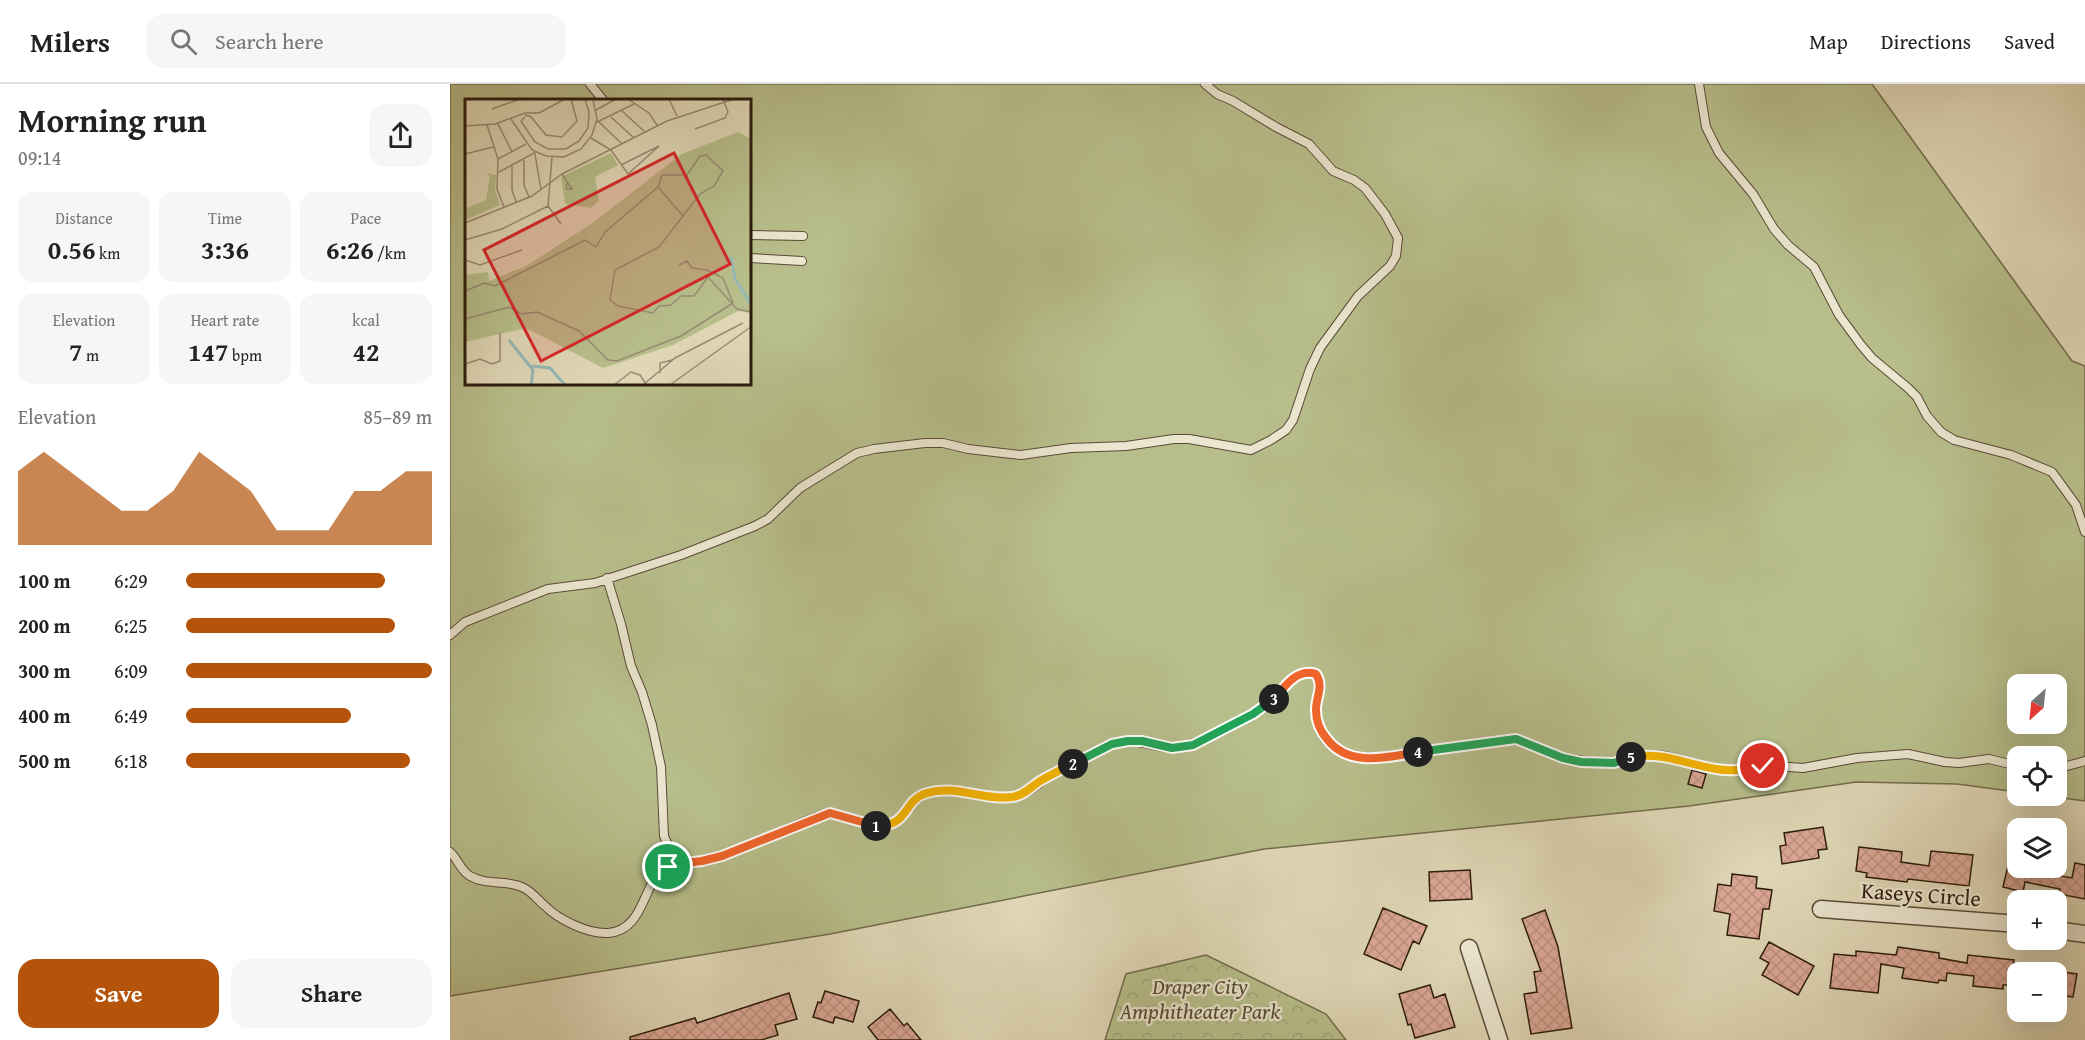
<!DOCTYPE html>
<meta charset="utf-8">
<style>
:root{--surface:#fff;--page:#f6f6f6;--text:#222;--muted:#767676;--line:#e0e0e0;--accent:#b45309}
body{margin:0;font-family:"Gentium Book Plus",serif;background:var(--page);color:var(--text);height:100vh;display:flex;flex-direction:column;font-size:22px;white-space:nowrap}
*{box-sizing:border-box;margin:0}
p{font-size:20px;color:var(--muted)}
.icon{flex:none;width:33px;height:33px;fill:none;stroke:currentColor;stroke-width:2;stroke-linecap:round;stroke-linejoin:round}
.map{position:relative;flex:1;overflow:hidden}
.details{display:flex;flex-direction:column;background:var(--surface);width:450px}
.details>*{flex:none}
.needle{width:39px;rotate:207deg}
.fabs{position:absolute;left:1557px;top:590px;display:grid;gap:12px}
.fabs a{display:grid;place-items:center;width:60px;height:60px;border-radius:12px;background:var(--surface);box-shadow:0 6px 24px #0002;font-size:30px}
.pin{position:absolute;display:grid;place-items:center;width:51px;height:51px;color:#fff;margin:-26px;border:3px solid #fff;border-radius:50%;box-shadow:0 2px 6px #0007}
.km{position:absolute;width:30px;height:30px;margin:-15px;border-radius:50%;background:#222;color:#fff;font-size:16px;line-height:30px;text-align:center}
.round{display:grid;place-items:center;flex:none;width:63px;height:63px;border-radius:18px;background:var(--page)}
.head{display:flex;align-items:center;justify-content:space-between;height:102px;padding:0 18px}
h1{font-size:33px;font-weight:800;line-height:45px}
.figures{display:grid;grid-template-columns:repeat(3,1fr);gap:9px;height:102px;padding:6px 18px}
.figures div{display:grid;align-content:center;border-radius:15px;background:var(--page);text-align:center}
.figures b{font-size:26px;font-weight:800}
.figures small{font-size:16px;font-weight:400}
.figures p{font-size:16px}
.chart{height:168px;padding:12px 18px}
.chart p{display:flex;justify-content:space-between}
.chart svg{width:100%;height:108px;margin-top:6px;fill:var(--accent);opacity:.7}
.button{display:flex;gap:12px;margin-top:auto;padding:12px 18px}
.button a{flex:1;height:69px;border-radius:18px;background:var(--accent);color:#fff;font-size:24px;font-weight:800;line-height:69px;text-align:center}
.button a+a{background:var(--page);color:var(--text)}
ul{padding:0 18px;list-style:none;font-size:20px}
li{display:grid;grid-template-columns:96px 72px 1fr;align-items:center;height:45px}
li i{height:15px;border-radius:8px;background:var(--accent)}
header{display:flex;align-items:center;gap:36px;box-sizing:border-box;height:84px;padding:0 30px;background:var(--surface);border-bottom:2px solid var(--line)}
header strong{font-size:28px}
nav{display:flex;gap:33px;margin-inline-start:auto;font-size:21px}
.search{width:420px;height:54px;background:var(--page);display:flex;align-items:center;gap:15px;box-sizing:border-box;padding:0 21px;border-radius:18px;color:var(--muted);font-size:22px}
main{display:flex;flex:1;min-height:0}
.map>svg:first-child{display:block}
.grass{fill:#b7be8b;stroke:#726c4c;stroke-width:1.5;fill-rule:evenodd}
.forest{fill:url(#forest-crowns);stroke:#726c4c;stroke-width:1.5}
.building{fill:url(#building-cross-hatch);stroke:#2d1b0c;stroke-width:1.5}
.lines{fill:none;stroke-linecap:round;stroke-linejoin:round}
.service-casing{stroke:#5a4a37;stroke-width:10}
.minor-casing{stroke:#5a4a37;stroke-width:19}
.service{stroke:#ebe6d0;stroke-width:8}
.minor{stroke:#ebe6d0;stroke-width:16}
.split-1-casing{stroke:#fff;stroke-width:12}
.split-2-casing{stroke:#fff;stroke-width:12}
.split-3-casing{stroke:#fff;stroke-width:12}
.split-4-casing{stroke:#fff;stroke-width:12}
.split-5-casing{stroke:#fff;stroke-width:12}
.split-6-casing{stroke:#fff;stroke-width:12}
.split-1{stroke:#f0652b;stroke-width:8}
.split-2{stroke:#f5b400;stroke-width:8}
.split-3{stroke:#22a559;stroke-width:8}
.split-4{stroke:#f0652b;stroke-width:8}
.split-5{stroke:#22a559;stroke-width:8}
.split-6{stroke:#f5b400;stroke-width:8}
.labels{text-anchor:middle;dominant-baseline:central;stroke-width:4.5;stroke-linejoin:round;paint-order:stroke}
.street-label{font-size:22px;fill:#2d1b0c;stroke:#ebe6d0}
.park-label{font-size:22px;font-style:italic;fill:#564c32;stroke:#ebe6d0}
.inset-river{fill:none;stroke:#96b8b5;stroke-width:3}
.inset-road{fill:none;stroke:#988c73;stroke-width:1.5}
.view{fill:#d62828;fill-opacity:0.15;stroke:#d62828;stroke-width:3}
.inset-edge{fill:none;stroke:#2d1b0c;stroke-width:3}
</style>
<header>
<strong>Milers</strong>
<div class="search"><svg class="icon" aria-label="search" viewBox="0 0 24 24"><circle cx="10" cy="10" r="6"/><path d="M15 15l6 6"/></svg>Search here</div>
<nav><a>Map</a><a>Directions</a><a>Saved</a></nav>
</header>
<main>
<section class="details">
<div class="head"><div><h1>Morning run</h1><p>09:14</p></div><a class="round"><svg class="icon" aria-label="share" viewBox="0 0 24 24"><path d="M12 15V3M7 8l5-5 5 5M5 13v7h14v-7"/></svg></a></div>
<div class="figures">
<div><p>Distance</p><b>0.56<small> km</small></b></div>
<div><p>Time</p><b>3:36</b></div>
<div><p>Pace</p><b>6:26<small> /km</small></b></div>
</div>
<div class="figures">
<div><p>Elevation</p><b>7<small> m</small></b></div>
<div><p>Heart rate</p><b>147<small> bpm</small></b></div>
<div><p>kcal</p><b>42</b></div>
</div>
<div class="chart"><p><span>Elevation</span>85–89 m</p>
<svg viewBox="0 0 160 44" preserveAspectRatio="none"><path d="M0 44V14L10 6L20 14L30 22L40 30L50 30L60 22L70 6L80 14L90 22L100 38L110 38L120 38L130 22L140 22L150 14L160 14V44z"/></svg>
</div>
<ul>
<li><b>100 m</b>6:29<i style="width:81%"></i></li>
<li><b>200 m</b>6:25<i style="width:85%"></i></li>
<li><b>300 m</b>6:09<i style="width:100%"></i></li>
<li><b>400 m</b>6:49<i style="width:67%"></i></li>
<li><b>500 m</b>6:18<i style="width:91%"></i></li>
</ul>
<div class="button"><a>Save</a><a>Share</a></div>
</section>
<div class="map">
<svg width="1635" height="956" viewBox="0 0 1635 956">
<defs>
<pattern id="forest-crowns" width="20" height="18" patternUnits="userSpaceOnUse" patternTransform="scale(1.5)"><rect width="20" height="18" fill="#b7be8b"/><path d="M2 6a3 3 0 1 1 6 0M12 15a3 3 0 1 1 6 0" fill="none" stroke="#9ea377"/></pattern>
<pattern id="building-cross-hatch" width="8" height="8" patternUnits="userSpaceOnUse" patternTransform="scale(1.5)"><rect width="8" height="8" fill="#dca896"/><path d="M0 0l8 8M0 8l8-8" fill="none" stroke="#bd9080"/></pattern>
</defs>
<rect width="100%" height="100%" fill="#e0d8b7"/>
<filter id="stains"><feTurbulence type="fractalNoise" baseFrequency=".00333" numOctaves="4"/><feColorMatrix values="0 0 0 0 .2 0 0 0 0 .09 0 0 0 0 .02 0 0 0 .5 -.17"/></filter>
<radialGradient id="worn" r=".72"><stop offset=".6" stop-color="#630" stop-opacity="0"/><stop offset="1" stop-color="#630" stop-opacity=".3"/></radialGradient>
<path class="grass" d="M0 0H1422L1622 277 1635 282V717L1590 711H1606V672H1568L1567 708 1507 700 1406 698 1239 722 814 765 380 850 0 912ZM16 16H300V300H16ZM1568 600H1606V639H1568Z"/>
<path class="forest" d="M756 871 876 930 896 956H655L676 890Z"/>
<path class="building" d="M1242 686 1256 690 1252 704 1238 700Z
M1373 743 1377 765 1368 766 1369 774 1332 780 1330 762 1336 761 1334 749Z
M1563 760H1568V783H1600L1599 790 1622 794 1625 779 1635 781V815L1609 810 1610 805 1575 798 1573 808 1553 803Z
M1409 763 1452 768 1451 778 1479 782 1481 767 1523 771 1519 802 1458 795 1457 798 1416 793 1417 789 1406 787Z
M1020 786 1022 815 980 817 979 788Z
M1282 790 1307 793 1306 804 1322 806 1319 825H1313L1309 855 1277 851 1280 830 1264 827 1268 800 1281 802Z
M933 824 977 842 969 860 963 857 951 886 914 870Z
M1095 826 1108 863 1122 944 1081 950 1074 910 1087 908 1084 888 1091 887 1072 835Z
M1319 858 1364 882 1348 911 1312 891 1319 879 1310 874Z
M1448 863 1489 869V874L1517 879 1518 871 1564 876 1561 901H1553V905L1523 902 1524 892 1497 889 1496 897 1489 896 1488 899 1452 894 1454 884 1431 880 1428 909 1380 904 1384 870 1406 872V867L1446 871Z
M1606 887 1627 890 1623 913 1606 911Z
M980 901 984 914 995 910 1005 943 965 954 961 940 958 941 949 910Z
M375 907 409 917 403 938 385 933 383 939 363 933 368 918 371 919Z
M339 909 347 935 325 941 328 951 311 956H180V953L245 934 247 939Z
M440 925 454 942 457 939 471 956H428L418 943Z"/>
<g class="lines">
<g class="service-casing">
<path id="service" d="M140 0 153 16
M1249 0 1256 43 1269 69 1303 110 1324 145 1338 161 1364 183 1389 231 1411 261 1422 274 1458 304 1467 313 1477 332 1491 348 1504 356 1561 371 1602 388 1626 421 1635 448
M300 151 353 152
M300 174 352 177
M157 494 171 540 181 582 192 608 202 641 211 683 214 752 226 780
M0 551 15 538 98 505 145 499 231 471 305 442 318 435 350 404 407 369 424 365 475 359H493L518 365 571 371 621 364 676 362 724 355H739L801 366 821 356 836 346 843 336 860 285 870 264 908 212 940 182 946 172 948 154 935 130 915 104 904 96 883 87 859 60 826 43 783 17 767 10 755 0
M1606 685 1635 677
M0 768C8 775 10 786 20 792 37 802 57 795 74 804 82 808 88 816 95 822 109 836 138 850 158 849 195 846 192 800 214 785 226 777 240 780 254 777 294 768 331 745 370 732 394 724 414 747 438 741 456 737 459 715 476 710 506 700 533 718 563 713 578 711 593 695 606 687 613 683 621 682 628 679 639 673 649 665 660 661 686 651 700 664 724 664 748 663 790 637 812 625 829 613 842 583 866 590 874 603 866 613 866 627 867 661 895 674 926 674L1066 655 1113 674 1147 679H1164L1182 673 1198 671 1216 672 1254 683 1280 686 1324 682 1353 684 1407 674 1458 670 1495 678 1509 679 1539 675 1568 682"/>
</g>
<g class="minor-casing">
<path id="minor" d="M1371 825 1568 840
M1606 846 1635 850
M1019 864 1049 956"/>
</g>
<use href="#service" class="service"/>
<use href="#minor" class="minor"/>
</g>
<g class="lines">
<g class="split-1-casing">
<path id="split-1" d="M218 783 226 780 252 777 272 772 380 729 426 742"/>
</g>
<g class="split-2-casing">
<path id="split-2" d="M426 742C459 742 453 718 474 710 504 699 532 717 562 713 573 712 581 703 590 697 601 691 611 685 623 680"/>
</g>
<g class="split-3-casing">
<path id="split-3" d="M623 680 662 660 678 657H692L722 664 743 661 803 630 824 615"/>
</g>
<g class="split-4-casing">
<path id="split-4" d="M824 615C835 602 847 584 866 590 874 603 866 612 866 626 866 637 870 647 877 655 899 684 938 673 968 668"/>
</g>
<g class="split-5-casing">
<path id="split-5" d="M968 668 1066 655 1113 674 1131 678 1164 679 1181 673"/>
</g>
<g class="split-6-casing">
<path id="split-6" d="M1181 673C1215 668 1235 680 1266 685 1282 688 1298 685 1313 682"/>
</g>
<use href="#split-1" class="split-1"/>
<use href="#split-2" class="split-2"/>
<use href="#split-3" class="split-3"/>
<use href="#split-4" class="split-4"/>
<use href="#split-5" class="split-5"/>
<use href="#split-6" class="split-6"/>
</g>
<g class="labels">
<g class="street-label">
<text transform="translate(1471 810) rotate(4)">Kaseys Circle</text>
</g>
<g class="park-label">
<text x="750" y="902">Draper City<tspan x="750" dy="25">Amphitheater Park</tspan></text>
</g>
</g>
<g transform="translate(15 15)">
<rect width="286" height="286" fill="#e0d8b7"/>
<path d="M273 33 286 40V214L273 212 208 246 138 269 61 229 0 243V176L23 173 24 182 61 167 126 125 217 55ZM20 74 31 76 30 91 35 106 0 121V110L21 101 25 77Z" fill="#b7be8b"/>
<path d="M146 54 153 66 130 78 134 102 126 109 100 105 96 78Z" fill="#b7be8b"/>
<path class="inset-river" d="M266 158 270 180 286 205M44 241 68 271 66 286M67 267 85 269 100 286"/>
<path class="inset-road" d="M163 0 184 14 192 26M204 0 212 17M27 10 55 0M131 11 151 0M157 12 180 33M60 16 66 18 81 36 97 38 112 22 106 0M60 18 56 22 70 43 83 50H101L114 42 123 29 124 13 120 0M146 18 169 39M46 20 67 51 81 57 99 58 116 50 127 36 132 20 128 0M132 23 169 5M134 23 157 45M33 25 47 53M22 26 33 60 32 90 39 108M0 27 30 25 60 14H74L100 0M230 30 260 19 263 13 258 0M126 39 146 51 163 75 194 47M0 55 28 48M70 55 76 91M87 58 83 107 96 125M33 60 61 45M59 61V86L64 98M156 66 194 47M47 67V91L51 103M34 73 71 53M97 75 107 90H101L102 84M193 88 218 117M0 124 67 97 97 75 202 22 269 0M0 141 37 130 83 107M0 161 15 166 57 151M214 166 222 162 227 169 242 171 258 179 268 204M0 192 19 184 30 187 120 141 131 148 140 133 193 88 197 76H222L235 57 241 56 258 72 249 87 235 95 194 148 150 171 145 201 153 207 188 214 194 207 206 206 216 197H229L243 178 272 210 287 213M0 220 44 208 56 215 72 213 114 232 143 261 152 262 216 237 268 204M0 265 15 260 27 265 35 262V234M195 274V264L207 261M149 286 166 273 175 276 181 285M178 286 210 259 278 224M205 286 287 227"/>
<path class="view" d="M209 54 265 165 76 262 19 151Z"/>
<rect width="286" height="286" class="inset-edge"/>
</g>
<rect width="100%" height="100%" filter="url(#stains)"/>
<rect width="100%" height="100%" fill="url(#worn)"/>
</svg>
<div class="fabs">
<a><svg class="needle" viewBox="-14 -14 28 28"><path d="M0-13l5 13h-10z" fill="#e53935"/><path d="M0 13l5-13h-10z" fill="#767676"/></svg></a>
<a><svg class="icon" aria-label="locate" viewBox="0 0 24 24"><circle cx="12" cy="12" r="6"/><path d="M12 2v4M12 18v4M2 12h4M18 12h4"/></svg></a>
<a><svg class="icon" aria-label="layers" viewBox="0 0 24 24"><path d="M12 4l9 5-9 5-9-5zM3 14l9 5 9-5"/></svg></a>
<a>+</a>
<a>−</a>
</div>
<div class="pin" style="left:218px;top:783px;background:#1e9e55"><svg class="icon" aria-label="arrive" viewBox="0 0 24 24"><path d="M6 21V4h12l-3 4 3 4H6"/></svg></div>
<div class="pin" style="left:1313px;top:682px;background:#d93025"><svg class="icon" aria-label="check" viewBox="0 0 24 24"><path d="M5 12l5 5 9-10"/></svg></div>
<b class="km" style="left:426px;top:742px">1</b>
<b class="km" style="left:623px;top:680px">2</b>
<b class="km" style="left:824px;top:615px">3</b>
<b class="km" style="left:968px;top:668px">4</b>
<b class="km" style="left:1181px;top:673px">5</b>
</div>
</main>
